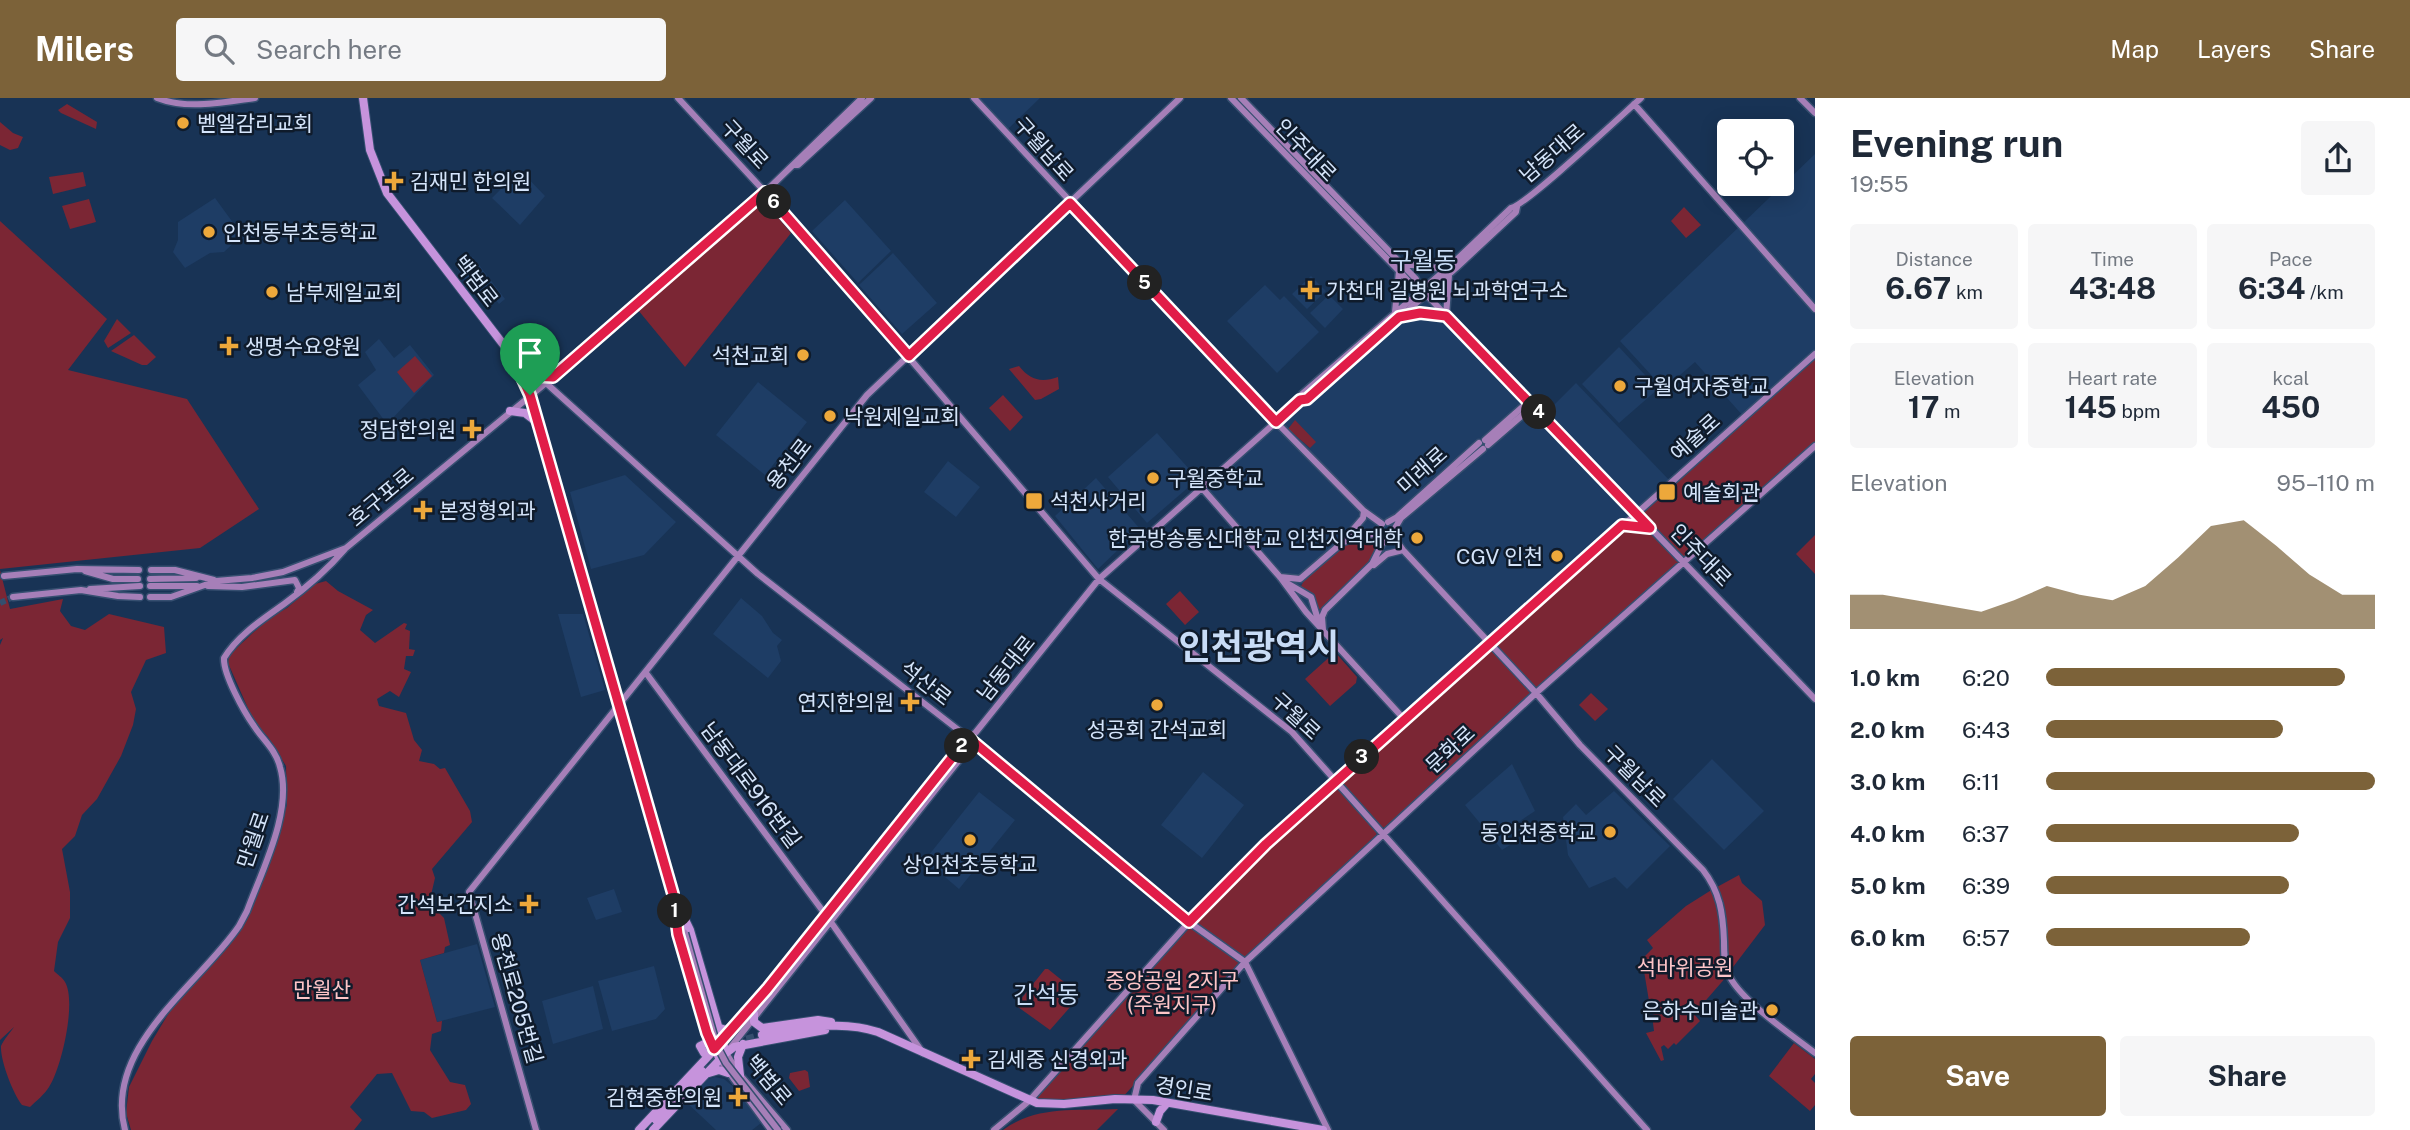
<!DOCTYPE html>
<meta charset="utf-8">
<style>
:root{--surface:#fff;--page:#f6f6f7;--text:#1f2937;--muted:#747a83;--accent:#7c6239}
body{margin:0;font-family:"Public Sans","Noto Sans KR",sans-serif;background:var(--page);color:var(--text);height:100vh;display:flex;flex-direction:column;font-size:26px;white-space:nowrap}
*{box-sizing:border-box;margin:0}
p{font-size:23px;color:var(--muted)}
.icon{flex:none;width:38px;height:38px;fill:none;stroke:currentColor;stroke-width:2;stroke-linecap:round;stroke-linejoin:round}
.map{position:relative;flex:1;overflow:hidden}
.side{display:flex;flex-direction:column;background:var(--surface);width:595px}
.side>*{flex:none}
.controls{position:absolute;left:1717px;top:21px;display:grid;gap:14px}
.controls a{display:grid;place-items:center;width:77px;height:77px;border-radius:7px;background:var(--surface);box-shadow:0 4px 18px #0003;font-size:35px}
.pin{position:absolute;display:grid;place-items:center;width:60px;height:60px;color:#fff;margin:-72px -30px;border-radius:50% 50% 50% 0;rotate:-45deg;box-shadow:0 0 7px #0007}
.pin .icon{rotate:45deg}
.km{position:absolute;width:35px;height:35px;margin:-18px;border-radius:50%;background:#222;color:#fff;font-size:19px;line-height:35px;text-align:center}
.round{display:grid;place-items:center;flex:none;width:74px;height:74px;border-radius:7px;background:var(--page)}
.headline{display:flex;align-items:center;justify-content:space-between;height:119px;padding:0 35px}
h1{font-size:38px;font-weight:700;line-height:52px}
.figures{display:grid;grid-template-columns:repeat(3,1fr);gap:10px;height:119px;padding:7px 35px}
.figures div{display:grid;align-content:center;border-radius:7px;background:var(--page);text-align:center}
.figures b{font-size:30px;font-weight:700}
.figures small{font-size:19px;font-weight:400}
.figures p{font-size:19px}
.chart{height:196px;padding:14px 35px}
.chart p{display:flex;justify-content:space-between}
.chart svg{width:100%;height:126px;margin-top:7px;fill:var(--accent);opacity:.7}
.primary-button{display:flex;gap:14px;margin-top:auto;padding:14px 35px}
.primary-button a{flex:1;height:80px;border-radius:7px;background:var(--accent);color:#fff;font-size:28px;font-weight:700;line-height:80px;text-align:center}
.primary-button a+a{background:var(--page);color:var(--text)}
ul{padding:0 35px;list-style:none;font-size:23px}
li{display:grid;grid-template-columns:112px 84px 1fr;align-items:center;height:52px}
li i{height:18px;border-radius:9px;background:var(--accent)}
header{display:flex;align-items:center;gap:42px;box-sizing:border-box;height:98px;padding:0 35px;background:var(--accent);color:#fff}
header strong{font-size:33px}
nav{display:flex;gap:38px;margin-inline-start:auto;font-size:24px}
.search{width:490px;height:63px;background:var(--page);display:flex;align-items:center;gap:18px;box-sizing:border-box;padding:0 24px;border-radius:7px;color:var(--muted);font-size:26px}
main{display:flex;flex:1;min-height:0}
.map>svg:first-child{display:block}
.built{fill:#1e3d65}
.green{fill:#7b2634}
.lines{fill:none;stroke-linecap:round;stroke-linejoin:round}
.secondary-tunnel{stroke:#344e6e;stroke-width:6;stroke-dasharray:6 3;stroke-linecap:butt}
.primary-tunnel{stroke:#344e6e;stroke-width:8;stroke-dasharray:8 4;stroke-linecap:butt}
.secondary-casing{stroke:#364f70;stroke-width:9}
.primary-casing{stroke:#364f70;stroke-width:10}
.secondary{stroke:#a67fb8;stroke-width:6}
.primary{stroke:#c693dc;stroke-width:8}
.secondary-bridge-casing{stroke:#364f70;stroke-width:9;stroke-linecap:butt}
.secondary-bridge{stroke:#a67fb8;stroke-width:6}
.route-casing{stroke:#fff;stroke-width:14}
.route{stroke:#e11d48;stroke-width:9}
.poi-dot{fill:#eda83b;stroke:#0f1b2b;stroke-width:2.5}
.labels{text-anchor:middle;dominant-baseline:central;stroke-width:5;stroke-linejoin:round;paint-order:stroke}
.poi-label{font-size:21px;fill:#d5e5fb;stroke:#0f1b2b;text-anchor:start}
.street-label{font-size:21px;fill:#d5e5fb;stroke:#0f1b2b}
.park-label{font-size:21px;fill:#fec5c8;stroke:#0f1b2b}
.quarter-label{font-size:24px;fill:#c8dcf6;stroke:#0f1b2b}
.town-label{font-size:35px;font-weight:bold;fill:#c8dcf6;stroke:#0f1b2b}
</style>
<header>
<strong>Milers</strong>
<div class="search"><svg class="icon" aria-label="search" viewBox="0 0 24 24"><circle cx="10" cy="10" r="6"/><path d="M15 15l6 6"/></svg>Search here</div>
<nav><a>Map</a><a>Layers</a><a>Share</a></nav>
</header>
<main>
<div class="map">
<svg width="1815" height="1032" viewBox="0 0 1815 1032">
<rect width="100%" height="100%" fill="#183355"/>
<path class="built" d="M978 0H1040L1008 31Z
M1815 56V256L1744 319 1695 264 1664 291 1620 243Z
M520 72 545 98 520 127 492 100Z
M215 100 242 137 224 154 210 155 185 170 173 154 178 142V124Z
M845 102 891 153 858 185 812 133Z
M893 155 937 205 902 236 859 187Z
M473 159 505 201 499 206 490 194 481 201 457 171Z
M1311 178 1326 193 1307 211 1292 196Z
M1265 187 1280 202 1284 198 1319 234 1277 275 1227 223Z
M1426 196 1543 318 1576 285 1671 384 1404 621 1323 532 1202 390Z
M1329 197 1343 211 1325 230 1310 215Z
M379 241 394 260 410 247 434 277 387 326 358 287 376 272 365 254Z
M1619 249 1658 291 1619 325 1582 286Z
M758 284 807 324 765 377 716 337Z
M1157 335 1198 381 1147 425 1108 379Z
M948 363 980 389 956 419 924 394Z
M625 377 676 424 644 457 591 471 570 394Z
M1096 380 1140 431 1098 471 1055 418Z
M741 500 762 518 773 535 782 542 777 548 781 563 768 580 713 536Z
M558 516H583L605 592 581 599Z
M1712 661 1764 713 1724 752 1673 701Z
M1512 666 1535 713 1508 731 1510 747 1502 752 1465 707Z
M1203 674 1244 707 1202 760 1161 727Z
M1614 693 1670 748 1627 791 1615 779 1589 790 1568 757 1563 719 1576 706 1586 717Z
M979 694 1015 722 959 791 925 762Z
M614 791 622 814 596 822 587 800Z
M477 846 495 909 437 924 420 862Z
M654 868 665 911 656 921 612 933 598 883Z
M593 888 603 931 553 946 542 903Z
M715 979 724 981 736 991 761 1025 752 1032H716L685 1003 708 981Z"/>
<path class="green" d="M67 6 97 24 96 31 61 15 58 12Z
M0 24 13 35 23 39 18 50 10 52 0 47Z
M83 74 86 88 53 96 49 79Z
M89 101 96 124 70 131 62 108Z
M758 108 769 109 791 135 685 269 638 212Z
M1684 109 1701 127 1686 140 1671 123Z
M0 123 107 221 68 272 187 301 259 411 200 450 0 471Z
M117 221 131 235 108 250 104 243Z
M134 237 156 259 147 267H142L111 253Z
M1815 256V346L1758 397 1747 385 1757 398 1536 593 1533 592 1531 600 1390 730 1377 729 1376 742 1251 858 1240 860 1242 868 1121 1001 1042 1006 1036 1000V998L1185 828 1197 829V816L1335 682Z
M415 258 432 278 414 295 397 274Z
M1019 268C1030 282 1041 285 1058 279L1059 291 1041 301 1035 302 1009 271Z
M1003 297 1023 319 1010 333 989 310Z
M1295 322 1316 344 1310 350 1288 331Z
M1815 437V476L1796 456Z
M1373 440 1378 445 1367 472 1328 508 1314 513 1313 503 1299 492 1307 477 1343 444Z
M0 472 10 511 63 501 60 513 71 528 85 532 109 516 164 529 166 555 146 562 131 594 136 611 133 627 121 658 97 701 82 717 75 738 62 751 70 794V820L58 844 54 873C57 876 63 880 65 884 77 904 61 971 49 989 45 996 36 1003 30 1009L22 1007C13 996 0 962 1 948 4 941 10 935 14 929L0 942V547L3 540 0 542Z
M326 483 338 493 373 512 366 517 360 532 375 545 404 525 407 526 405 531 410 533 409 551 415 552 413 558H406L404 571 411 574 399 599 390 593 377 601 379 608 406 615 414 642 422 652 419 663 434 666 440 671 445 670 470 713 472 724 432 771 435 780 431 797 436 812 444 820 450 847 445 849 444 855 420 862 437 924 442 923 441 933 432 936 430 952 450 984 465 987 471 1006 466 1012 432 1020 424 1014 411 1013 392 975 377 976 350 1009 362 1022 354 1032H131L126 1015 129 989 152 943 170 913 240 833 249 816 287 707 286 668 268 639 254 624 228 565 229 557 269 520 287 510 315 486Z
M1180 493 1199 514 1185 527 1166 506Z
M1335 554 1357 579 1356 585 1330 608 1305 581Z
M1591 595 1608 611 1595 623 1579 607Z
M1739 777 1742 785 1762 803 1765 827 1730 873C1721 846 1729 816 1717 789Z
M1713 791 1721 817 1727 878 1694 916 1700 923 1676 947 1674 945 1668 951 1664 947 1661 949 1664 962 1661 963 1646 935 1654 933 1652 917 1655 916 1654 909H1650L1642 861 1653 850 1647 842 1686 808Z
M1045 871H1048L1079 896V899L1050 932 1018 909 1017 906Z
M1794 945 1815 961V976L1811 981 1815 985V1007L1810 1013 1769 978Z
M805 972 808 974 810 989 799 993 789 980 790 975Z
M1118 1011 1097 1032H1003C1036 1007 1078 1013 1118 1011Z"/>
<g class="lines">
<path class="secondary-tunnel" d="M0 505 13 499"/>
<path class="primary-tunnel" d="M735 945 762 937
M702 973 721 954"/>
<g class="secondary-casing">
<path id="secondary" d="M157 0C188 12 222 4 255 0
M678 0 765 94 863 206 1099 481 1292 634 1647 1032
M974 0 1276 324 1364 413 1382 426
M1231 0 1399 173 1411 186H1416L1815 601
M1241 0 1416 181V186
M1800 0 1815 15
M1634 6 1815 211
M795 67H798L871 0
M1403 166 1447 171
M1395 214 1399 173
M1404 217 1420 215 1446 218 1449 177
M546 285 758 476 979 648 1189 824 1245 864 1328 1032
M1300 302 1307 301 1456 170 1516 114 1517 109
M1485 342 1529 303
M1488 347 1533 308
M1202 390 1280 479 1306 514 1404 621
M1388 424 1397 419 1479 345
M1622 427 1648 430
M1395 430 1401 420 1483 351
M1393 438 1403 452 1536 595 1580 647 1703 772C1720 794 1723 815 1724 843 1724 854 1724 865 1728 875 1738 901 1792 937 1815 955
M1344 442 1363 420 1364 413
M1374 467 1387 456 1403 452
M151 472H175L214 482
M85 473 113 481H138
M4 478 77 471 139 472
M1280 479 1300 481 1343 444 1379 434
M150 481 196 480
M1287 485 1311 499 1319 525
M150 488H197
M208 488 242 489 295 482 299 490 297 494
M90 491 140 488
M13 499 81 492 118 498 140 499
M150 499H171L216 483 252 480 283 474 346 450 546 285 765 94 862 0
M1323 532 1322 519 1325 512 1372 466 1385 440
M646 575 828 820 923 955
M679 817 685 835
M721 944 767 891 963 646 976 634 1099 481 1276 324 1300 302 1302 296 1452 166 1511 110C1525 108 1623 16 1641 0
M720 962 771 1032
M125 1032C103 949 199 887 239 828L247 813C262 772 293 713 280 669 276 652 263 642 254 628 244 614 223 576 224 560 238 537 263 521 284 506 306 490 327 472 345 451
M536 1032 469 794 867 297 1180 0
M787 1032 740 977 726 955 968 651 970 641
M994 1032 1029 1003 1189 824 1250 761 1815 256
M1164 1032 1134 1002 1138 985 1245 864 1536 595 1815 348"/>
</g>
<g class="primary-casing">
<path id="primary" d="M363 0 370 52 387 95 506 250 526 284 673 795C680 852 695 911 720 962
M519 273 535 278 553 279
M510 313 525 315 538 325
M677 805 690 832 726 955
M754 916V924L762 930
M717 929 726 932 735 929
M762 930 818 922 831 924
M762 937C801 931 840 921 878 934L1037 1005 1064 1006 1115 1001 1153 1002 1323 1032
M704 955 700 948 706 945
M709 975 719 972 728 975
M740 977 738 959 743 946
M656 1022 702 973
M1156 1024 1160 1013 1167 1005
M639 1032 716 950
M653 1032 726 955 734 949 825 932"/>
</g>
<use href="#secondary" class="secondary"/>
<use href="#primary" class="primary"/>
<g class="secondary-bridge-casing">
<path id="secondary-bridge" d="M685 835 717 948 726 965 778 1032"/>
</g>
<use href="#secondary-bridge" class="secondary-bridge"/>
</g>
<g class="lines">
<g class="route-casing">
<path id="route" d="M765 94 909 258 1070 105 1276 324 1300 302 1307 301 1399 219 1420 215 1446 218 1650 430 1622 427 1266 746 1189 824 970 641 963 646 767 891 714 951 707 935 678 836 673 796 530 297 519 273 535 278 553 279Z"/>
</g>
<use href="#route" class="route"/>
</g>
<g class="poi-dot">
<circle cx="183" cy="25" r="7"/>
<path d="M390.5 72.5h7v7h7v7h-7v7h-7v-7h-7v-7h7z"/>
<circle cx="209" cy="134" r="7"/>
<path d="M1306.5 181.5h7v7h7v7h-7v7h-7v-7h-7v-7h7z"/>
<circle cx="272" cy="194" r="7"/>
<path d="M225.5 237.5h7v7h7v7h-7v7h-7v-7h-7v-7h7z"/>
<circle cx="803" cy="257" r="7"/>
<circle cx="1620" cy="288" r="7"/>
<circle cx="830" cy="318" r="7"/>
<path d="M468.5 320.5h7v7h7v7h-7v7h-7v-7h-7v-7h7z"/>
<circle cx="1153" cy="380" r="7"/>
<rect x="1658" y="385" width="18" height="18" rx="3.5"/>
<rect x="1025" y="394" width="18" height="18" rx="3.5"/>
<path d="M419.5 401.5h7v7h7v7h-7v7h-7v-7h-7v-7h7z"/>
<circle cx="1417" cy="440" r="7"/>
<circle cx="1557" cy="458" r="7"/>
<path d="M906.5 593.5h7v7h7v7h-7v7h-7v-7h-7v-7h7z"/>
<circle cx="1157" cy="607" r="7"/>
<circle cx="1610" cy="734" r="7"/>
<circle cx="970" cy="742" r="7"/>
<path d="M525.5 795.5h7v7h7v7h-7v7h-7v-7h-7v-7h7z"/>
<circle cx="1772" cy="912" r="7"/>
<path d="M967.5 950.5h7v7h7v7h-7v7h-7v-7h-7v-7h7z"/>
<path d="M734.5 988.5h7v7h7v7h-7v7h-7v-7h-7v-7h7z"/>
</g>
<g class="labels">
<g class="poi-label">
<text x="197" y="25">벧엘감리교회</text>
<text x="410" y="83">김재민 한의원</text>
<text x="223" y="134">인천동부초등학교</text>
<text x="1326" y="192">가천대 길병원 뇌과학연구소</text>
<text x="286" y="194">남부제일교회</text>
<text x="245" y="248">생명수요양원</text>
<text x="789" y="257" text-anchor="end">석천교회</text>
<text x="1634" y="288">구월여자중학교</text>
<text x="844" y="318">낙원제일교회</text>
<text x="456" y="331" text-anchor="end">정담한의원</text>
<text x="1167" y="380">구월중학교</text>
<text x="1683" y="394">예술회관</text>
<text x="1050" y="403">석천사거리</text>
<text x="439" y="412">본정형외과</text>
<text x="1403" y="440" text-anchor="end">한국방송통신대학교 인천지역대학</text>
<text x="1543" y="458" text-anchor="end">CGV 인천</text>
<text x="894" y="604" text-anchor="end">연지한의원</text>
<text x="1157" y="631" text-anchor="middle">성공회 간석교회</text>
<text x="1596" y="734" text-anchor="end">동인천중학교</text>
<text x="970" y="766" text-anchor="middle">상인천초등학교</text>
<text x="513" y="806" text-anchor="end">간석보건지소</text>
<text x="1758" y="912" text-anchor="end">은하수미술관</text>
<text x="987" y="961">김세중 신경외과</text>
<text x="722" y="999" text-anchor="end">김현중한의원</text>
</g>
<g class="street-label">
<text transform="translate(745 46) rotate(47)">구월로</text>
<text transform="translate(1044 51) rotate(48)">구월남로</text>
<text transform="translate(1306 52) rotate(46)">인주대로</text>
<text transform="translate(1552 55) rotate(-41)">남동대로</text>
<text transform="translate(476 183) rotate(52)">백범로</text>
<text transform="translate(1695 339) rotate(-42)">예술로</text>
<text transform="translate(789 366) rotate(-52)">용천로</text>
<text transform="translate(1422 372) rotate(-42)">미래로</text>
<text transform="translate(381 399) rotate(-40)">호구포로</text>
<text transform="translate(1701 457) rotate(46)">인주대로</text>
<text transform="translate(1006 570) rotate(-51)">남동대로</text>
<text transform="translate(926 585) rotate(38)">석산로</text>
<text transform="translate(1296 618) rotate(43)">구월로</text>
<text transform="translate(1450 651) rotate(-43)">문화로</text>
<text transform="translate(1635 678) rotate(45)">구월남로</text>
<text transform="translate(751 687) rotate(53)">남동대로916번길</text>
<text transform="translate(253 742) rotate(-71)">만월로</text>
<text transform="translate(517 900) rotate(74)">용천로205번길</text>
<text transform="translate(769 982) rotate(50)">백범로</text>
<text transform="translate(1184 991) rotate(9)">경인로</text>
</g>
<g class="park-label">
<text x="1685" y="869">석바위공원</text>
<text x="1172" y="882">중앙공원 2지구<tspan x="1172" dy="24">(주원지구)</tspan></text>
<text x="322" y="891">만월산</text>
</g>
<g class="quarter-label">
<text x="1423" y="162">구월동</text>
<text x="1046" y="896">간석동</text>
</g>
<g class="town-label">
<text x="1259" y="548">인천광역시</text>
</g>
</g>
</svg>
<div class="controls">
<a><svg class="icon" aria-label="locate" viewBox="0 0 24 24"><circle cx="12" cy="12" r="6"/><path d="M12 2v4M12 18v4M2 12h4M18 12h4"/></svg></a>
</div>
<div class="pin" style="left:530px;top:297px;background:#1e9e55"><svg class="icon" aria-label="arrive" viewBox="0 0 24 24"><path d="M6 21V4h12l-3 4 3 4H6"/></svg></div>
<b class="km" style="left:675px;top:813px">1</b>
<b class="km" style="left:962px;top:648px">2</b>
<b class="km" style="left:1362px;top:659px">3</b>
<b class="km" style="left:1539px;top:314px">4</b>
<b class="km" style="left:1145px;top:185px">5</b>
<b class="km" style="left:774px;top:104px">6</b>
</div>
<section class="side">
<div class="headline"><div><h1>Evening run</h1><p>19:55</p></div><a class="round"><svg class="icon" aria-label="share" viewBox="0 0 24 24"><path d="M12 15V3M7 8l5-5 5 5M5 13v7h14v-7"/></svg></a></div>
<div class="figures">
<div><p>Distance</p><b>6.67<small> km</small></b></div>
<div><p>Time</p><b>43:48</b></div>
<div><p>Pace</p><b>6:34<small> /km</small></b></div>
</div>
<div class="figures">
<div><p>Elevation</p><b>17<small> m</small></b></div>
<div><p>Heart rate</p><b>145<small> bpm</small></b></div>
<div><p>kcal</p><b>450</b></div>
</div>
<div class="chart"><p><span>Elevation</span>95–110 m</p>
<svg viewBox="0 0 160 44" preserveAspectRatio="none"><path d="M0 44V32L10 32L20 34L30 36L40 38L50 34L60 29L70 32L80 34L90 29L100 19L110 8L120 6L130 15L140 25L150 32L160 32V44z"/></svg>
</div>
<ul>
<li><b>1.0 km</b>6:20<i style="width:91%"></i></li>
<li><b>2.0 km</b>6:43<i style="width:72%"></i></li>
<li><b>3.0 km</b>6:11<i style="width:100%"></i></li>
<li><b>4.0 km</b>6:37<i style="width:77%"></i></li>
<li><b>5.0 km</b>6:39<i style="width:74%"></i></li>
<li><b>6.0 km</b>6:57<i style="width:62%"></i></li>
</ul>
<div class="primary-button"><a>Save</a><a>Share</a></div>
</section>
</main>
